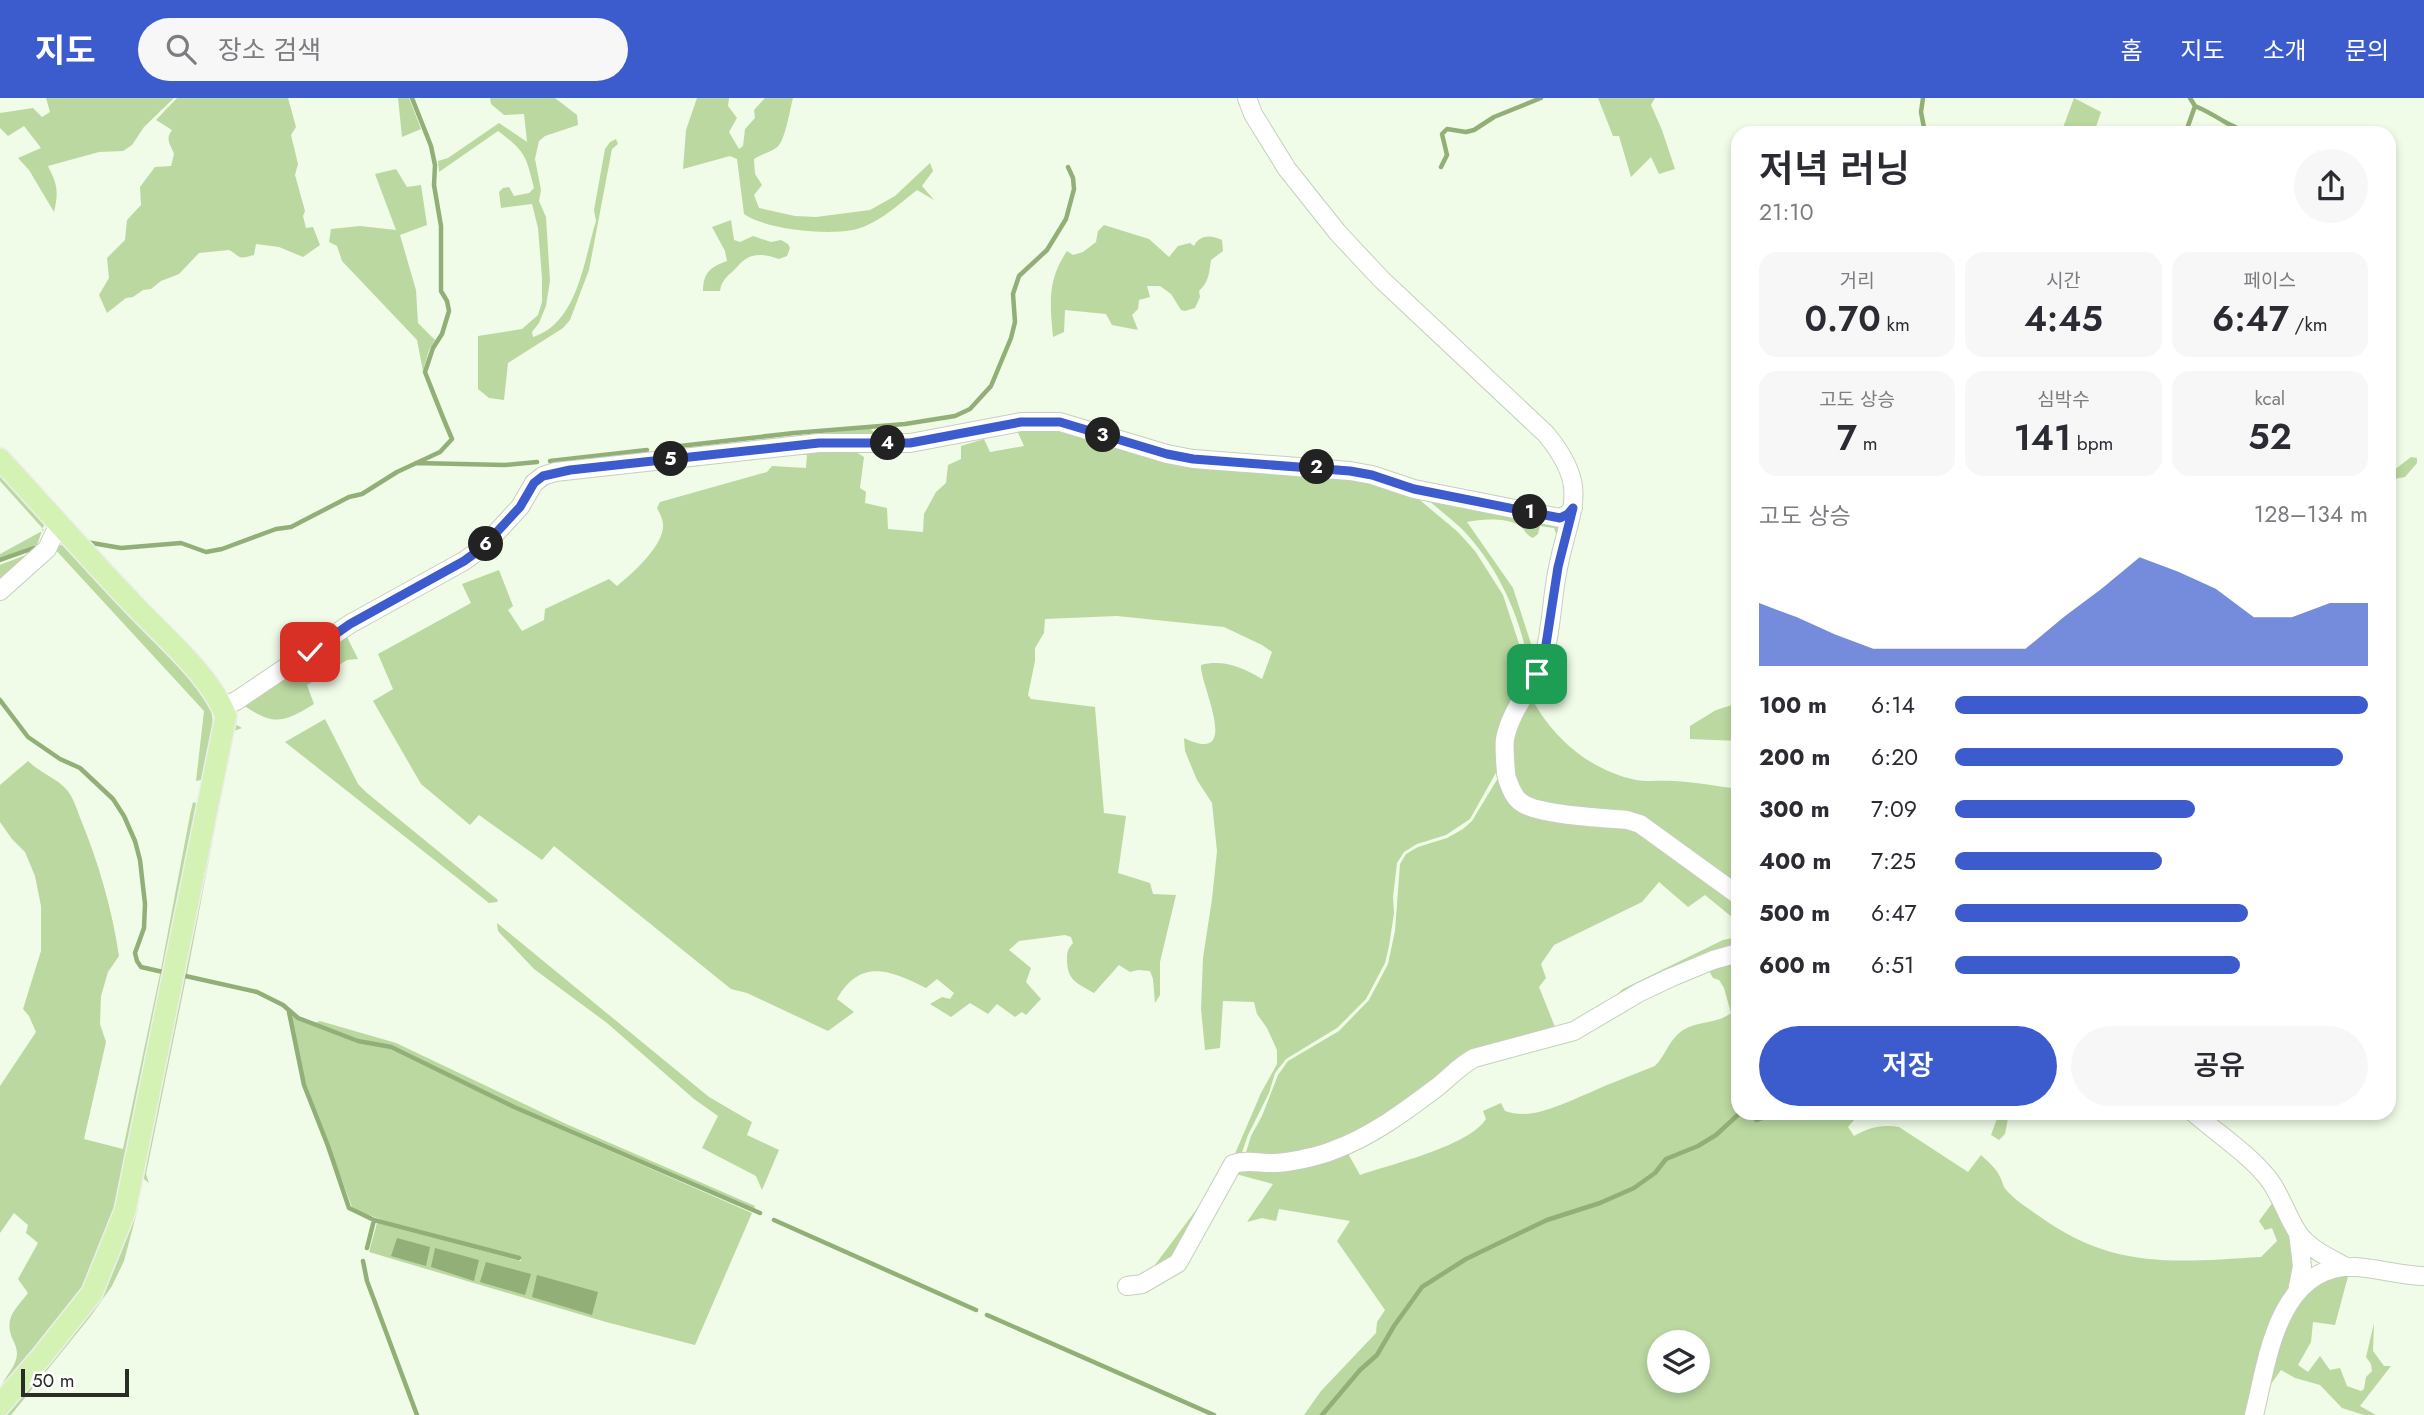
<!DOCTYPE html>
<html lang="ko">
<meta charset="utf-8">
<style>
:root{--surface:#fff;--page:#f7f7f7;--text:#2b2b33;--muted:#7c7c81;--accent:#3c5bcd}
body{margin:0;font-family:Jost,"Noto Sans KR",sans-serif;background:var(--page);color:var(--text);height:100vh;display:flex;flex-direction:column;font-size:26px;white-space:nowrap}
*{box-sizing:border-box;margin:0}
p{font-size:23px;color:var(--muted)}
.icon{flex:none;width:38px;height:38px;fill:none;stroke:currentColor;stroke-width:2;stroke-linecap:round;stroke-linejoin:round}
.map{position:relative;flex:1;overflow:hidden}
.details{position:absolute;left:1731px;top:28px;width:665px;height:994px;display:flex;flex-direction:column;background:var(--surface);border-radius:21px;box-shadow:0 4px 10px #0003}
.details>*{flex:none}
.controls{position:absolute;left:1647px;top:1232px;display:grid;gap:14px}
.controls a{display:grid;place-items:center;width:63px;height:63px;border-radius:50%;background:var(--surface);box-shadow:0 4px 10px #0003;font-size:35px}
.scale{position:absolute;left:21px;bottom:18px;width:108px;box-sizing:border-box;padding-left:7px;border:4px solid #292d25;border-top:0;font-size:19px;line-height:24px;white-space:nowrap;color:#292d25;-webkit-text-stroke:5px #fff;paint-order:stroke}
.pin{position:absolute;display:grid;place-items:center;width:60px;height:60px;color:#fff;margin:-30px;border-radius:14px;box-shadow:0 4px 10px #0006}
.km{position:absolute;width:35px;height:35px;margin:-18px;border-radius:50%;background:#222;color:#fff;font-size:19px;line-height:35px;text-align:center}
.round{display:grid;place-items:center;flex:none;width:74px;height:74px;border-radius:37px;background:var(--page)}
.overview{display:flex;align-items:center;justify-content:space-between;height:119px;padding:0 28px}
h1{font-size:38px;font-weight:600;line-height:52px}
.figures{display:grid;grid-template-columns:repeat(3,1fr);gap:10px;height:119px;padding:7px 28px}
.figures div{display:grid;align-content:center;border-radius:18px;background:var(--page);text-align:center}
.figures b{font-size:35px;font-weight:600}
.figures small{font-size:19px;font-weight:400}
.figures p{font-size:19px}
.chart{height:196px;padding:14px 28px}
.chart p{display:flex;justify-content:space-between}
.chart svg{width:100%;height:126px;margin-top:7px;fill:var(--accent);opacity:.7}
.cta{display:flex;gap:14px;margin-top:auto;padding:14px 28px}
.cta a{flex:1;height:80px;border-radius:42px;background:var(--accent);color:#fff;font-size:28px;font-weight:600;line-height:80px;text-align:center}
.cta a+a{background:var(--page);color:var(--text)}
ul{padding:0 28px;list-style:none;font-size:23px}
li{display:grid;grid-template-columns:112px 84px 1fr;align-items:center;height:52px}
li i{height:18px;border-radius:9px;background:var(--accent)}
header{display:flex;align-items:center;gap:42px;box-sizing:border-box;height:98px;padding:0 35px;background:var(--accent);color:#fff}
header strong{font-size:33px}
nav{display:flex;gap:38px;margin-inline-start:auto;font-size:24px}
.search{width:490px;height:63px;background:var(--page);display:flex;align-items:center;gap:18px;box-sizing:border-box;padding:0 24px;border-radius:38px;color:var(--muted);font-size:26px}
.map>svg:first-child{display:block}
.green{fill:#bad8a0;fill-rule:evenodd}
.water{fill:#92af77}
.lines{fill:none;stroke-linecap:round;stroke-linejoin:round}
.stream{stroke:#92af77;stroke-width:4.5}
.minor-casing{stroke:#c5d0bc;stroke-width:20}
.major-casing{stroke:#eee;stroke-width:24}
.minor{stroke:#fff;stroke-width:18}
.major{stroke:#d3f2b3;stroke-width:21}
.route-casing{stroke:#fff;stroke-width:14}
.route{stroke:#3c5bcd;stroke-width:9}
</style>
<header>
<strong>지도</strong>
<div class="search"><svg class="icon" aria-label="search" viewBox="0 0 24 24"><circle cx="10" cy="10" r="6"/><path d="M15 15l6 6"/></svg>장소 검색</div>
<nav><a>홈</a><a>지도</a><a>소개</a><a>문의</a></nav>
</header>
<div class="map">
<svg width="2424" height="1317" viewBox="0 0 2424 1317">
<rect width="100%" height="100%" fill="#f0fce7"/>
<path class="green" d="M46 0H174L144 29 132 47 123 53 99 54 48 68C57 86 59 93 54 114L29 72 18 60 41 50 24 28 8 38 0 30V15L33 10 42 19 50 14Z
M177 0H288L296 29 291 37 298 66 295 77 305 113 303 118 306 130 313 129 320 147 303 159 279 149 256 146 254 157C236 162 242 159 229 152L199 155 179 176 161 183 151 191 143 192 133 199 126 200 107 215 99 197 109 180 107 160 125 142 127 122 141 107 140 89 155 69 171 68 174 56C170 45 165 42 172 32L156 22Z
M398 0H409L421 31 402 39Z
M490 0H555L577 17 578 27 545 38 539 43 535 61 541 92 539 103 546 119 550 183 546 208 539 225 532 234 533 239C578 225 584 161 596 123L594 112 605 51 610 44 616 41 618 46 612 51 589 172 570 222 563 230 508 265 504 302 489 300 478 291V238L522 231 538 217 542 204V180L538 130 532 106 501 110 499 94 503 90 509 89 514 98 529 95 534 90C526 57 525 53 498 33L439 74 438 63 448 60 499 25 527 44 524 16 504 17 491 6Z
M697 0H729L728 8 737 20 729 34 739 51 743 48 745 31 755 20 754 12 765 0H793C790 11 785 45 776 50 769 55 761 56 754 61L755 76 762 87 754 97 759 110 795 118 816 119 870 112 895 98 930 65 933 73 922 88 934 102 917 92C899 106 879 125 857 131 831 138 766 132 744 116L737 61 730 58 683 71 686 32Z
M1598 0H1655L1651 7 1662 32 1675 71 1659 76 1651 59 1631 79 1619 38H1613Z
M2074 0 2101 14 2094 35H2061Z
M396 71 407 89 421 87 427 127 400 137 416 192 418 225 435 242 429 252 423 273 417 242 342 163 337 148 329 144 331 131 360 128 396 132 375 76Z
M731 122 734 142 740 144 753 138 771 144 781 142 788 146 790 150 787 158 779 161C761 155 749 154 737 169 729 178 722 180 720 193H703C703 174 711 169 727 163L725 153 712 129Z
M1104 127 1149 141 1169 159 1178 148 1190 145 1194 148C1200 136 1211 137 1222 142L1223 153 1211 162C1209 175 1209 184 1199 193L1200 199 1195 210 1185 213 1181 212 1171 196 1160 188H1147L1150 199 1139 202 1138 211 1132 217 1138 232 1112 227 1106 216 1065 212 1064 234 1053 239C1050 206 1047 182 1067 153L1073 157 1083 154 1096 144 1098 133Z
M1042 326 1167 359 1350 375 1415 398 1458 434 1475 453 1503 497 1523 558 1525 584 1502 664 1470 721 1446 737 1417 746 1404 754 1397 765 1393 799 1394 815 1389 848 1385 865 1366 901 1337 930 1286 961 1275 975 1269 995 1248 1037 1239 1063 1175 1164 1143 1183 1231 1065 1261 995 1277 966V952L1267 930 1257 916 1254 904 1223 903 1220 950 1205 952 1201 911 1203 860 1212 801 1217 753 1212 705 1197 682 1185 653 1184 640C1244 669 1199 585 1201 567 1224 561 1243 570 1262 581L1272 554 1262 547 1224 529 1117 518 1045 521 1044 535 1035 550V563L1028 597 1031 601 1095 609 1104 715 1126 718 1118 775 1150 785 1153 796 1176 797 1160 864V897L1155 905 1153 881 1150 873 1138 872 1130 874 1119 867 1094 895C1077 885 1067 883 1067 861 1067 853 1068 851 1073 845L1071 839 1065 837 1019 843 1009 852 1031 870 1026 884 1041 901 1026 917 1022 914 1015 919 997 906 988 916 970 905 951 919 930 906 942 899 950 901 954 895 937 881 926 890C891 873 861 859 837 901L854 914 828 933 747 895 731 891 554 748 542 762 479 717 470 727 421 686 373 603 393 591 378 556 471 505 462 486 499 472 513 508 508 512 522 533 544 522 545 511 609 481 617 488C632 476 665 447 663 426 663 421 659 414 657 410L660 404 767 374 772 368 806 370 807 357 775 356 843 346 864 359 860 390 866 394 865 405 887 410 888 431 923 434 924 416 936 394 946 385 948 367 961 361V348L984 341 990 354 1024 348 1015 328Z
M870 330 882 343 656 360 655 353Z
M2411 359 2417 360V365L2405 379 2394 381 2395 388 2389 392V376Z
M0 374 45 424 37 447 0 461V456L44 432 0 383Z
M1423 398 1564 421 1557 438 1554 430 1540 428 1538 436 1533 440C1526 437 1525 432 1520 428 1508 419 1480 421 1467 424L1513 490 1534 555 1536 572 1530 571C1520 518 1499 469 1461 430 1449 419 1436 409 1423 398Z
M68 445 206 596C219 623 210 653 205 681L196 683 204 613 53 449Z
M36 453 0 486V467Z
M347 539 358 561 347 562 307 587 314 606C283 625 274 628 243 607Z
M1738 587V643L1690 641V628L1716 612 1732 607 1734 591Z
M1530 597C1551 639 1589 672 1636 682 1648 684 1661 682 1673 683 1695 684 1717 688 1738 691V791L1658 733 1529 706 1508 678 1516 619Z
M325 621 358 686 367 695 498 802 497 804 489 805 285 644Z
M235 626 242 630 234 633 232 640 187 877H181L186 880 146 1076 149 1085 139 1077 229 630Z
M28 663C39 674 58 681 67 692 74 701 77 712 81 722 99 766 112 811 119 858L108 874 101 898 100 926 106 944 84 1041 123 1051 160 876 165 875 161 871 190 717 193 704 198 706 166 875 116 1114 99 1159 82 1194 0 1297C0 1281 16 1272 17 1256 17 1250 14 1244 12 1240 4 1219 16 1211 28 1195L18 1181 38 1145 26 1135 28 1127 14 1115 0 1135V988L36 934 29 918 23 911 41 853V808L35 778 25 754 12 741 0 724V687Z
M1504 670 1509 696 1627 724 1738 800V824L1705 797 1688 809 1659 784 1642 804 1554 847 1541 866 1546 880 1539 889 1555 929 1561 930 1477 956 1338 1049 1244 1061 1251 1038 1262 1018 1278 977 1288 963 1339 933 1369 902 1388 866 1395 833 1400 766 1406 756 1418 749 1447 740 1463 731 1472 723Z
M497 825 709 999 752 1024 747 1037 779 1052 762 1092 756 1078 702 1050 718 1018 694 1001 607 925 534 871 498 833Z
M1738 839V852L1606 906 1623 891 1723 842Z
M1738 859V1015L1716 1037 1698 1048 1665 1061 1655 1074 1634 1089 1599 1104 1547 1121 1485 1150 1422 1188 1393 1228 1377 1257 1360 1271 1321 1317H1304L1321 1293 1376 1235 1377 1224 1385 1212 1337 1143 1350 1123 1279 1111 1276 1123 1262 1120 1247 1124 1273 1086 1232 1075 1235 1071 1346 1052 1360 1077C1392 1066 1469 1048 1486 1021L1483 1013 1501 1005 1505 1013C1532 1023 1564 1005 1589 995 1610 985 1633 977 1655 968 1666 957 1669 941 1683 932 1697 923 1717 926 1731 915L1724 890 1719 882 1713 880 1707 869Z
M291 918 357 944 390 951 514 1011 752 1115 695 1247 606 1224 369 1154 377 1125 521 1163V1159L383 1122 360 1114 352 1109 304 982Z
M320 923 396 945 564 1025 755 1108 754 1111 515 1008 391 948 358 941 315 925Z
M1743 1015H1753L1756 1023 1779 1015H1860L1848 1029 1854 1038C1869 1029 1882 1026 1899 1029L1968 1074 1981 1057C1987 1063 1995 1069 1999 1077 2004 1085 2001 1087 2009 1095 2018 1104 2029 1111 2039 1118 2113 1172 2175 1164 2261 1159L2277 1143 2272 1130 2265 1132 2259 1123 2276 1100 2288 1123 2297 1172 2250 1317H1323L1361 1272 1378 1258 1394 1229 1423 1190 1486 1151 1547 1122 1600 1106 1635 1091 1656 1075 1666 1062 1698 1049 1717 1038ZM1659 1244H1698V1283H1659Z
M1999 1015H2009L2005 1036 1999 1042 1991 1037Z
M138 1098V1110L124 1163 112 1188 90 1219 11 1317H3L75 1226Z
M2350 1171 2335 1227 2313 1224 2311 1244 2298 1267 2308 1274 2320 1258 2330 1272 2340 1270 2347 1288 2361 1293 2364 1291 2366 1279 2372 1273 2371 1266 2366 1259 2374 1225 2373 1253 2384 1268H2391L2360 1308 2376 1317H2364L2342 1310 2320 1287 2295 1280 2281 1272 2271 1286 2264 1317H2255L2298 1195Z"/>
<path class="water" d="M397 1140 430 1149 426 1168 391 1158Z
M435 1150 479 1162 474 1183 431 1169Z
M486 1164 531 1176 525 1197 480 1184Z
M537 1177 598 1194 592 1217 532 1199Z"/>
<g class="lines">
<path class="stream" d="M1923 0 1921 14 1925 35
M2190 0 2195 8 2188 28 2191 35
M2195 8C2207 13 2215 18 2225 24 2233 29 2237 28 2245 35
M1441 69 1447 57 1442 36 1447 31 1466 34 1474 32 1494 19 1541 0
M662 350 794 335 905 326 955 318 970 311 991 288 1011 240 1015 224 1013 196 1019 178 1047 152 1066 121 1074 91 1073 80 1068 69
M550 363 647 352
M416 365 505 367 537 364
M86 444 121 450 181 445 206 454 222 451 276 431 291 429 349 399 362 396 397 374 440 354 452 341C442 318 434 297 425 274L433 250 442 236 449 213 447 203 441 193V128L434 87 435 67 431 48 412 0
M0 462 34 450
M0 602 28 639 60 661 80 670 113 701 124 718 135 743 140 762 145 806 144 830 135 855 137 863 141 869 163 874
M1734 645 1738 644
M181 877 257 894 283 907 298 920 358 943 391 949 514 1009 760 1115
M289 914 304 987 328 1048 349 1110 374 1122 519 1160
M1754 1015 1756 1022 1777 1015
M774 1122 976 1212
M367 1150 374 1122
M363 1163 367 1183 417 1317
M987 1217 1214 1317
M1322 1317 1360 1272 1377 1257 1394 1228 1422 1189 1466 1161 1547 1122 1600 1105 1634 1090 1655 1075 1666 1061 1698 1048 1716 1037 1740 1015"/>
<g class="minor-casing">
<path id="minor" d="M1247 0 1253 16 1287 71 1338 135 1381 181 1546 336C1591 391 1570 409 1558 470 1552 497 1552 527 1545 554 1537 585 1511 609 1505 641 1504 647 1505 655 1505 662 1506 669 1505 676 1508 683 1511 691 1514 700 1522 705 1538 717 1604 720 1627 722L1640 726 1738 797
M0 493 47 451 58 428
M222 608 236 603 350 526 464 463 482 450 520 409 534 385 543 378 555 374 819 345H910L1021 324H1060L1167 356 1193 361 1350 373 1372 377 1414 391 1560 420 1568 416 1573 410
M2194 1015C2218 1036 2246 1054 2267 1079 2281 1096 2286 1117 2298 1135 2309 1151 2330 1160 2346 1169
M1127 1188 1142 1186 1178 1165 1233 1066C1248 1061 1262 1066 1276 1065 1292 1064 1320 1058 1334 1052 1372 1038 1404 1014 1436 990 1449 980 1459 968 1474 960L1574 933 1640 894 1672 879 1713 862 1738 855
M2297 1194 2302 1168 2298 1135
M2254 1317C2267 1265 2276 1177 2343 1169 2369 1167 2398 1178 2424 1178"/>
</g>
<g class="major-casing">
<path id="major" d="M0 361C45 410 88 459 134 507 164 539 210 577 226 618L125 1113 92 1195 42 1258 0 1307"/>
</g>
<use href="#minor" class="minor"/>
<use href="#major" class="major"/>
</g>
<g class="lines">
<g class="route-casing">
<path id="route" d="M310 554 350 526 464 463 482 450 520 409 534 385 543 378 570 372 819 345H910L1021 324H1060L1167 356 1193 361 1350 373 1372 377 1414 391 1560 420 1568 416 1573 410 1558 469 1545 553 1537 576"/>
</g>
<use href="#route" class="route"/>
</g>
</svg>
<div class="controls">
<a><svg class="icon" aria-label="layers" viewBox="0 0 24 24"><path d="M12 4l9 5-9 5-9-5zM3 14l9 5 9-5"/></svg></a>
</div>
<div class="scale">50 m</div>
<div class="pin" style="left:1537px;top:576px;background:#1e9e55"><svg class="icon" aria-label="arrive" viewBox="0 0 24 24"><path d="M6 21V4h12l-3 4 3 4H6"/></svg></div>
<div class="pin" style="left:310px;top:554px;background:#d93025"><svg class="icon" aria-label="check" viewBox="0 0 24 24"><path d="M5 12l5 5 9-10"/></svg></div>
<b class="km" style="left:1530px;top:414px">1</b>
<b class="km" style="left:1317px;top:369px">2</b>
<b class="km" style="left:1103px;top:337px">3</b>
<b class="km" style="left:888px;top:345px">4</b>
<b class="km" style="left:671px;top:361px">5</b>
<b class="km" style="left:486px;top:446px">6</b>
<section class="details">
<div class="overview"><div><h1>저녁 러닝</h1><p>21:10</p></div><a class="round"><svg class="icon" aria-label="share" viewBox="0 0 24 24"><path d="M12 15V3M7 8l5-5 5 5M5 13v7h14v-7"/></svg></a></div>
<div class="figures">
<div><p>거리</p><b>0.70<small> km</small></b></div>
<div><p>시간</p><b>4:45</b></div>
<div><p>페이스</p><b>6:47<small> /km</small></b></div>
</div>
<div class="figures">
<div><p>고도 상승</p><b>7<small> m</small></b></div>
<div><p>심박수</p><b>141<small> bpm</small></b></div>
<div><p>kcal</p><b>52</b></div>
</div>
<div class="chart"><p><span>고도 상승</span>128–134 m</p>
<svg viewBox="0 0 160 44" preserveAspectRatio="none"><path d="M0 44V22L10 27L20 33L30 38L40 38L50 38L60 38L70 38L80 27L90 17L100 6L110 11L120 17L130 27L140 27L150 22L160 22V44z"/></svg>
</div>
<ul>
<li><b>100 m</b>6:14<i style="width:100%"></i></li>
<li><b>200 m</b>6:20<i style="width:94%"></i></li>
<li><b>300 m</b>7:09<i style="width:58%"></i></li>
<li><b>400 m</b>7:25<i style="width:50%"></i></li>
<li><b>500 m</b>6:47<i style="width:71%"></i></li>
<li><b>600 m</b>6:51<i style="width:69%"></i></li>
</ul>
<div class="cta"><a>저장</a><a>공유</a></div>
</section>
</div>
